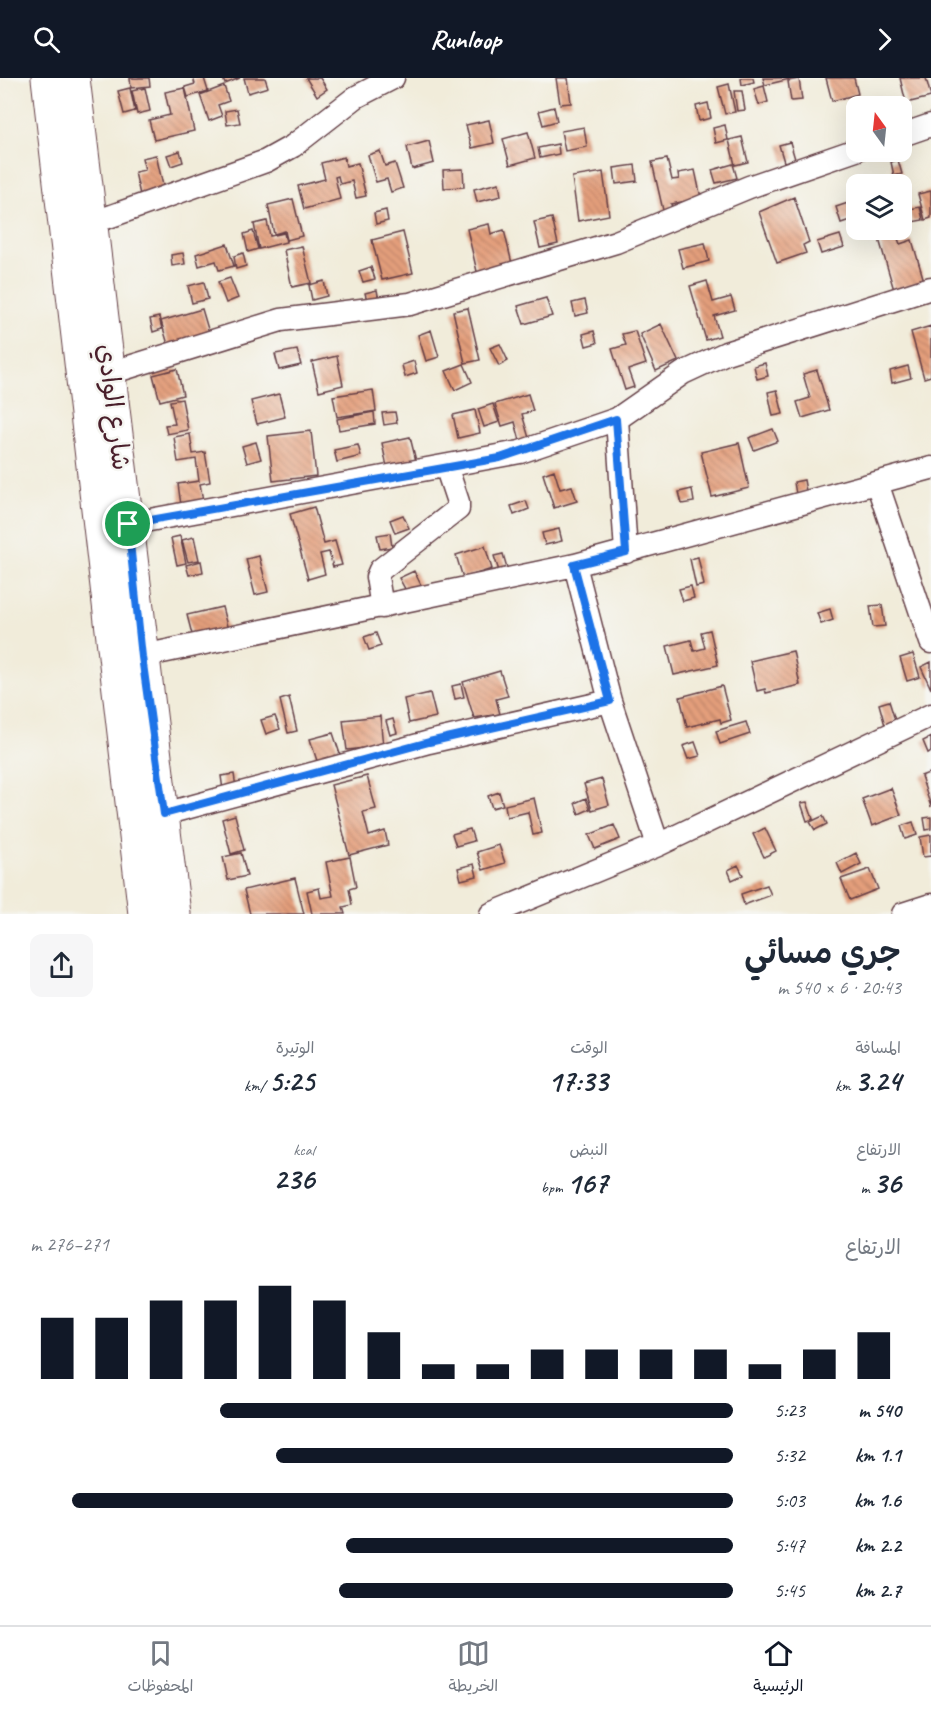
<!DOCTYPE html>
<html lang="ar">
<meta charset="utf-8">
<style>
:root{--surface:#fff;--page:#f6f6f7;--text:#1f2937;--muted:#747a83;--line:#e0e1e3;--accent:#111827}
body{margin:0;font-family:Caveat,"Playpen Sans Arabic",sans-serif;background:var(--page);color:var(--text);direction:rtl;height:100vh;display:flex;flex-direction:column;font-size:22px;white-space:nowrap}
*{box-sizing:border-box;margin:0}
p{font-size:20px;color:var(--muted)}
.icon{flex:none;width:33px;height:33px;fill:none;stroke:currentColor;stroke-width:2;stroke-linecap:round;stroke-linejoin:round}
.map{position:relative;height:836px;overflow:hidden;direction:ltr}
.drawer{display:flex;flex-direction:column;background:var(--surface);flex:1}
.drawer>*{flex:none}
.needle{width:39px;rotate:345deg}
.controls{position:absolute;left:846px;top:18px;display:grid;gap:12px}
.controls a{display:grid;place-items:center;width:66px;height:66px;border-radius:12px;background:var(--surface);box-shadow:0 6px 24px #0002;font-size:30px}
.pin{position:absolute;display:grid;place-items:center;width:51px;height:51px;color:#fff;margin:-26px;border:3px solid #fff;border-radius:50%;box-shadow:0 2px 6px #0007}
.round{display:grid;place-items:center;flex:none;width:63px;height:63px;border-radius:12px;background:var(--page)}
.summary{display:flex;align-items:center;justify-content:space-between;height:102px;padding:0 30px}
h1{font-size:33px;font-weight:600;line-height:45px}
.metrics{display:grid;grid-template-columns:repeat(3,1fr);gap:9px;height:102px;padding:6px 30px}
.metrics div{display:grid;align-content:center}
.metrics b{font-size:30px;font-weight:600}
.metrics small{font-size:16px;font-weight:400}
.metrics p{font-size:16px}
.chart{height:168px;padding:12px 30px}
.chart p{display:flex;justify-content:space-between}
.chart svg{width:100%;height:108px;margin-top:6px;stroke:var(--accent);stroke-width:6}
ul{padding:0 30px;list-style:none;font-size:20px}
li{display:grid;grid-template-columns:96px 72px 1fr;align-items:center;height:45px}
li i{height:15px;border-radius:8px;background:var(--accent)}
header{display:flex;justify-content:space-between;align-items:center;height:78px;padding:0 30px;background:var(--accent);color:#fff;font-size:27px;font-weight:600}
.dock{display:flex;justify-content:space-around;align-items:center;height:84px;border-top:2px solid var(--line);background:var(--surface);font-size:16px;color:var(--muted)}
.dock a{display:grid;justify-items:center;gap:3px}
.dock .current{color:var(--accent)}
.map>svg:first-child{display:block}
.building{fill:url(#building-back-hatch)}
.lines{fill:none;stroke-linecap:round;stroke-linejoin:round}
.street-casing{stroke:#633e45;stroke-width:25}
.secondary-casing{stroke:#633e45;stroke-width:35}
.street{stroke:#fff;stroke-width:22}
.secondary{stroke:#fff;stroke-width:33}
.route-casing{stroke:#fff;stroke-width:12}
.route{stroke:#1a73e8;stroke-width:8}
.labels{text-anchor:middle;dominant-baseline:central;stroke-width:5;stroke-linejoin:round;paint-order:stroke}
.street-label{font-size:26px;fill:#4a1f2b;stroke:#f6f6f2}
</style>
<header><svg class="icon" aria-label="forward" viewBox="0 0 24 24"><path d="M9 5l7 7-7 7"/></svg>Runloop<svg class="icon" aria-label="search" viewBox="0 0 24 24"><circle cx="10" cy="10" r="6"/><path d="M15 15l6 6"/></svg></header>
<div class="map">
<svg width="931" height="836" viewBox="0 0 931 836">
<defs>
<pattern id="building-back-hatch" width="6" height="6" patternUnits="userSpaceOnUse" patternTransform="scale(1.5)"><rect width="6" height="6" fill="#e49f7c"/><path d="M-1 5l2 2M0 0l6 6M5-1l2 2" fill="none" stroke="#bb8166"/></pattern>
</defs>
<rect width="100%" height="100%" fill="#f6f6f2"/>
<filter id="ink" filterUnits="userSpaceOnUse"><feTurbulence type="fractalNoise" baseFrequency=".0167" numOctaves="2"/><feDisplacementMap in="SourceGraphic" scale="12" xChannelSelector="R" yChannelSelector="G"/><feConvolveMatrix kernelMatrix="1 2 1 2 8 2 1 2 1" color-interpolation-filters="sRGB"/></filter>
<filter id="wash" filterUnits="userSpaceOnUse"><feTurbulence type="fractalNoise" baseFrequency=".008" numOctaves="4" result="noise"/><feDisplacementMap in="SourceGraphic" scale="24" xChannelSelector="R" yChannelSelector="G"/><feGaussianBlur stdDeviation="1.35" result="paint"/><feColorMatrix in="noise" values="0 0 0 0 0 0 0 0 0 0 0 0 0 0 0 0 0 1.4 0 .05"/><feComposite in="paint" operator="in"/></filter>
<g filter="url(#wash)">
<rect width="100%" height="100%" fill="#f1ecda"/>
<g id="blocks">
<path class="building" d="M130 0H149L150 8 131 10Z
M193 0H204L208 13 188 19 185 9 195 6Z
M223 0H240L225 6Z
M244 0H265L268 9 248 15Z
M306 0H320L327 11 317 18Z
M556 0H568L571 25 560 26Z
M741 0H753L754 4 742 7Z
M763 0H790V1L765 7Z
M826 0H854L858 16 832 23Z
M900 0H926L931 19 906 25Z
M799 1 802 22 791 23 788 3Z
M729 6 735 34 725 36 718 9Z
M224 8 229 23 218 27 222 38 209 43 200 17Z
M764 8 768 24 759 27 754 11Z
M130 10 135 33 124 36 118 13Z
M145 10 150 33 137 36 132 13Z
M185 10 194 53 154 62 149 42 170 37 165 14Z
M734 13H742L745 32 737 33Z
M708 25 711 40 699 43 696 28Z
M554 29 557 43 543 47 539 33Z
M237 31 240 45 227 47 225 33Z
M489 42 494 65 472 70 466 47Z
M725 47 728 62 716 65 713 50Z
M584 49 587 69 565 73 561 53Z
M528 54 535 80 510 87 503 61Z
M742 59 748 84 735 87 729 62Z
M429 63 434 85 412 91 407 69Z
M790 64 795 81 784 84 779 67Z
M558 66 559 76 540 80 538 70Z
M180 73 183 84 171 88 167 77Z
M380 73 385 88 395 85 403 110 391 114 387 101 376 104 368 77Z
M156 77 164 112 140 117 135 94 145 92 142 80Z
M344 79 346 88 358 85 366 118 356 120 352 103 340 106 338 98 335 99 340 121 304 131 298 108 325 101 321 85Z
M667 81 672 102 679 101 678 95 695 92 701 120 671 126 674 138 665 141 652 84Z
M898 82 902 96 894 98 891 84Z
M733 86 737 100 716 105 712 92Z
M635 87 637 103 616 106 614 90Z
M463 91 464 109 444 110 443 92Z
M603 94 609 137 578 143 572 99Z
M499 105 501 118 477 124 474 111Z
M931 113V140L925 142 918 116Z
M794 119 809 164 803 167 806 175 777 185 759 134Z
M293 121 302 158 287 162 285 153 274 156 268 127Z
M851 124 856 140 841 145 836 129Z
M920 129 923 142 912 144 909 131Z
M386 132 388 143 376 146 374 135Z
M552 140 558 166 540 170 534 144Z
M267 143 270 158 284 155 286 164 259 171 254 146Z
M489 146 491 156 504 152 514 194 479 202 467 151Z
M253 153 258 171 248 174 244 156Z
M403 154 413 195 382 202 372 162Z
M896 155 900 166 912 162 924 203 894 212 879 161Z
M840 157 844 169 821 176 817 164Z
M705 165 709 183 683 190 678 171Z
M227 166 234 188 219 192 216 183 199 188 196 176Z
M302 168 311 205 292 209 284 172Z
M183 175 185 186 172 188 171 177Z
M243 175 246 188 236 191 234 178Z
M371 189 375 201 363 204 359 193Z
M230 200 238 220 226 225 218 204Z
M324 203 327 218 312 222 309 207Z
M707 203 713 224 731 219 735 232 714 238 720 258 706 262 690 208Z
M204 204 208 221 192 225 188 208Z
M377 212 379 223 368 226 365 215Z
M546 220 552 238 524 246 518 228Z
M585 222 588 235 575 238 572 225Z
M468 230 480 282 465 285 453 233Z
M202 231 210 258 169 270 161 243Z
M159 239 162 251 153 254 150 241Z
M661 246 678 283 656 293 640 256Z
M931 248V298L924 300 911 254Z
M431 252 439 279 426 283 418 257Z
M594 253 597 265 586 268 583 256Z
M635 253 646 286 628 292 634 309 625 312 612 271 626 267 622 256Z
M500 266 508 283 499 288 490 270Z
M297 272 301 287 279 292 275 276Z
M337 278 343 307 319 313 312 284Z
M414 283 417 295 405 299 402 287Z
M765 285 768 298 757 301 754 288Z
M464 286 472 304 455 312 446 293Z
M908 288 911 300 892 305 890 293Z
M177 291 183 317 160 323 153 297Z
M817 292 829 332 802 340 797 324 810 320 803 296Z
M373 312 376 333 337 339 333 318Z
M777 312 783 336 773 338 768 314Z
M279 316 285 339 257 346 251 323Z
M528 316 533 333 522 336 531 367 522 370 515 344 502 348 495 326Z
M182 321 188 352 167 356 165 347 175 346 170 323Z
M493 326 499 344 484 349 478 331Z
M475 332 480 355 458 360 453 337Z
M374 334 375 346 339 352 337 341Z
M395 334 397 345 384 347 382 335Z
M773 351 778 363 754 372 749 360Z
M311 353 316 398 273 403 268 358Z
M190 356 193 376 205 374 210 404 200 406 203 423 181 427 178 406 199 403 196 381 178 384 174 359Z
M410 359 416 383 387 389 382 365Z
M256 364 261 381 247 385 242 368Z
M739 365 749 410 712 419 701 374Z
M358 367 361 378 337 384 334 372Z
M554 392 560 411 572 408 577 423 554 430 543 396Z
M804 402 806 413 796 416 794 404Z
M692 411 694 424 682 426 679 414Z
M526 423 529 431 514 437 511 428Z
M314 429 324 466 335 463 342 487 333 489 329 474 320 476 325 496 308 501 290 436Z
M403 437 409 450 395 455 390 442Z
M559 451 562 463 545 467 542 455Z
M390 455 392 469 380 471 377 457Z
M180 458 186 485 177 487 171 460Z
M194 459 199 482 188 484 182 462Z
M485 468 492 491 463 500 456 477Z
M503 476 508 493 500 496 494 478Z
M259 478 268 514 255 517 246 481Z
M698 479 704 507 696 509 690 481Z
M201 483 203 494 189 497 186 487Z
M414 493 422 509 408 516 399 500Z
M691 508 694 520 683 523 679 511Z
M882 527 885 548 873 549 870 528Z
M222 529 228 552 193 560 187 537Z
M830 531 833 542 821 546 817 535Z
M710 552 718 587 674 597 667 568 691 562 694 573 705 570 701 554Z
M376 555 381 568 369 572 364 559Z
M793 573 800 607 766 615 765 611 757 613 750 583Z
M913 576 920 599 907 603 900 580Z
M931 584V611L921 589Z
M500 593 508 618 496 621 500 636 474 640 463 604Z
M461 606 464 619 455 621 452 608Z
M722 608 731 642 721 645 720 641 687 649 680 619Z
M430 615 436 639 409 645 404 621Z
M289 619 297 653 288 655 280 622Z
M889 623 899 655 888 658 879 626Z
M275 638 280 651 266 656 261 642Z
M380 638 383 668 347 672 343 642Z
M393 641 397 655 390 657 386 643Z
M746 644 750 656 720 666 716 653Z
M333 655 341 679 318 686 310 661Z
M931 659V673L928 675 923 663Z
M695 664 700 678 688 681 683 668Z
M931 694V729L921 698Z
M234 696 236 710 223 712 221 698Z
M367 698 376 731 363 734 369 758 385 753 388 767 349 777 331 707Z
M602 701 609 727 592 732 584 706Z
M891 710 901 737 872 748 862 721Z
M499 714 503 727 492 730 488 718Z
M534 720 542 755 533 757 528 734 507 739 505 727Z
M586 720 590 731 579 736 575 725Z
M807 724 813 741 807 743 801 725Z
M235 737 244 772 231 776 222 741Z
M823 738 827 746 815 752 810 744Z
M931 739V751L926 752 924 740Z
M913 744 917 757 905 761 901 748Z
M614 747 620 761 595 771 589 757Z
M765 750 776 773 764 779 753 756Z
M470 751 474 763 456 768 452 756Z
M931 757V778L923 779 920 759Z
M499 767 505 785 483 792 477 774Z
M241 775 247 798 228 802 223 779Z
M856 775 861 786 842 796 837 785Z
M350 779 356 809 349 811 352 827 343 829 345 836H312L307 813 319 810 321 820 333 818 326 784Z
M474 786 477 798 461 802 458 790Z
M738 787 743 797 732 802 728 792Z
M870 791 878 811 850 822 841 801Z
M295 800 304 836H250L244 812Z
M767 807 771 817 744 827 741 816Z"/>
</g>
</g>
<g filter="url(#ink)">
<use href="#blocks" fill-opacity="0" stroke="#633e45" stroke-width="1.5"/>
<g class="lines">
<g class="street-casing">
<path id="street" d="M902 57 931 47
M89 146 266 83 293 68 356 19 393 0
M110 295 281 242 410 226 616 164 749 109 856 72
M617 341 626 474
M877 405 931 564
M128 446 520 374 617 341 683 295 726 275 931 210
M575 487 610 623 658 767
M382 529 377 499 380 492 458 431V424L446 388
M129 581 575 487 931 390
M164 736 429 664 610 623
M491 836 658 767 931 637
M903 836 931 827"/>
</g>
<g class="secondary-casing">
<path id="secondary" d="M48 0 145 836
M73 0 174 836"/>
</g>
<use href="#street" class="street"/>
<use href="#secondary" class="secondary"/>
</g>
</g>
<g class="lines" filter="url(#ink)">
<g class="route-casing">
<path id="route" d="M616 341 626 474 574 487 610 623 429 664 164 736 142 579 128 446 500 380Z"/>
</g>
<use href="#route" class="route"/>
</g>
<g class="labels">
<g class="street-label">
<text transform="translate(114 329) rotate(83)">شارع الوادي</text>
</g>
</g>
</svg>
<div class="controls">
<a><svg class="needle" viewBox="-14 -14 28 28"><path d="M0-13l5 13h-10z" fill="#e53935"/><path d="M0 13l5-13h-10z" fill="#747a83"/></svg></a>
<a><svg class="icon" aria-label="layers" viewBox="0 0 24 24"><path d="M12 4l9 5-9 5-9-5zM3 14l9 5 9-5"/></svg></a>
</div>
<div class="pin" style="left:128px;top:446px;background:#1e9e55"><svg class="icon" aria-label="arrive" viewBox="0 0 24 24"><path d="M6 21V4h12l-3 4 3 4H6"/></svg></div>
</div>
<section class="drawer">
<div class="summary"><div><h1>جري مسائي</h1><p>20:43 · 6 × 540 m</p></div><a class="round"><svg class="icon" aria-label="share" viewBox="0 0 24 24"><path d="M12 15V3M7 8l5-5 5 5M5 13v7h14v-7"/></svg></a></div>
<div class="metrics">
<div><p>المسافة</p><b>3.24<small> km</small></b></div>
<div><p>الوقت</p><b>17:33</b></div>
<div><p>الوتيرة</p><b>5:25<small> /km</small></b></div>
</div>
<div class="metrics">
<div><p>الارتفاع</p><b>36<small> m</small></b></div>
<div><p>النبض</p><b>167<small> bpm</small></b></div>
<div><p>kcal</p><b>236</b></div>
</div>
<div class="chart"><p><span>الارتفاع</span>271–276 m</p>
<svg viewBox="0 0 160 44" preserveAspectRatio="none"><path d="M5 44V19M15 44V19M25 44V12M35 44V12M45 44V6M55 44V12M65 44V25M75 44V38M85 44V38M95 44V32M105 44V32M115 44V32M125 44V32M135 44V38M145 44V32M155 44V25"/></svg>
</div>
<ul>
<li><b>540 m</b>5:23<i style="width:73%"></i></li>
<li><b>1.1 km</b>5:32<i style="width:65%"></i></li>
<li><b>1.6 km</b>5:03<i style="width:94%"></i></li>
<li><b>2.2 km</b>5:47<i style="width:55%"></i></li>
<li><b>2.7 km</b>5:45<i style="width:56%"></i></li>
</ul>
</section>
<nav class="dock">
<a class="current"><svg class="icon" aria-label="home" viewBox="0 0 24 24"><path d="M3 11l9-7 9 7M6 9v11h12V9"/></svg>الرئيسية</a>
<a><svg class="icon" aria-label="map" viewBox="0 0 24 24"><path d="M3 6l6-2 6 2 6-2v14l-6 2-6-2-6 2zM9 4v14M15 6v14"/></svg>الخريطة</a>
<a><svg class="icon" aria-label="saved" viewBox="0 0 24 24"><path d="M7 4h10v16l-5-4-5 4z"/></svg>المحفوظات</a>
</nav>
